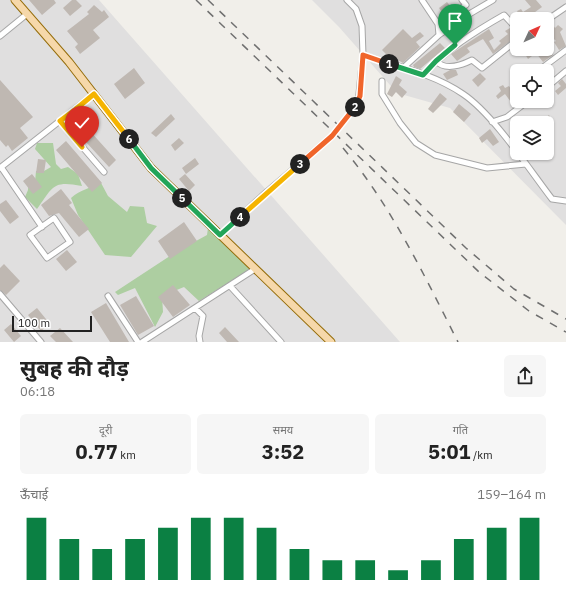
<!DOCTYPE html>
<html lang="hi">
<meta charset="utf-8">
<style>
:root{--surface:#fff;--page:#f6f6f6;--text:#222;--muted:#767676;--accent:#0b8043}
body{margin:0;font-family:"IBM Plex Sans","Noto Sans Devanagari",sans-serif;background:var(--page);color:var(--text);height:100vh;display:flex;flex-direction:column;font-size:15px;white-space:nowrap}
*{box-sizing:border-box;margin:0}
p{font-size:13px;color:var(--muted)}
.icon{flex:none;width:22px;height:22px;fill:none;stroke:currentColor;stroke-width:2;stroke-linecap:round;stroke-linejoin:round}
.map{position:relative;height:342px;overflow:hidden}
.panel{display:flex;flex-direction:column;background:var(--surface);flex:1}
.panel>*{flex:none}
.needle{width:26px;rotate:46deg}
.buttons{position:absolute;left:510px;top:12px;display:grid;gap:8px}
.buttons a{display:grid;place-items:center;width:44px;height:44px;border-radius:6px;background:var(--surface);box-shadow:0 1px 3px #0004;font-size:20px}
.scale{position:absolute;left:12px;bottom:10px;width:80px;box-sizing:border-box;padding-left:4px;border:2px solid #222;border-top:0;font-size:11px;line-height:14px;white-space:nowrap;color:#222;-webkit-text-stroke:3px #fff;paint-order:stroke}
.pin{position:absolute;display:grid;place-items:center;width:34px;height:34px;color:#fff;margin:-41px -17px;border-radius:50% 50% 50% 0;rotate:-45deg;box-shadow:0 0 4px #0007}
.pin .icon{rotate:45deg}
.km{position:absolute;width:20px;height:20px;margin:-10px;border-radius:50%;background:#222;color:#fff;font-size:11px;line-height:20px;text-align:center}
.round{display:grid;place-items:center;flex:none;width:42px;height:42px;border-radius:6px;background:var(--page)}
.summary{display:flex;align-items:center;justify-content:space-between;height:68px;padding:0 20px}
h1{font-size:22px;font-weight:700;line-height:30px}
.figures{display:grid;grid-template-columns:repeat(3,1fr);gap:6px;height:68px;padding:4px 20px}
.figures div{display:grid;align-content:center;border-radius:6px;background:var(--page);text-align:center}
.figures b{font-size:20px;font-weight:700}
.figures small{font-size:11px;font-weight:400}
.figures p{font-size:11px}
.chart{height:112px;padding:8px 20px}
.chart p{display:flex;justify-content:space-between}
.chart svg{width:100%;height:72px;margin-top:4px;stroke:var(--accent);stroke-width:6}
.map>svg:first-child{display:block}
.residential{fill:#e0dfdf;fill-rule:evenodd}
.forest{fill:#adcea1}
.building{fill:#bfb8b2}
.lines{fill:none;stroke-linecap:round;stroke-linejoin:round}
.minor-casing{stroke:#a6a6a6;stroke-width:7}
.major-casing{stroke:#956d0b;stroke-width:9}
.minor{stroke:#fff;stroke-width:5}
.major{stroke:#f6d8aa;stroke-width:7}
.rail{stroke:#707070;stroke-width:1.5;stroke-dasharray:8 8;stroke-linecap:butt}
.split-1-casing{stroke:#fff;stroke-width:8}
.split-2-casing{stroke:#fff;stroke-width:8}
.split-3-casing{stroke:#fff;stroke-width:8}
.split-4-casing{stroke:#fff;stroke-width:8}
.split-5-casing{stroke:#fff;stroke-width:8}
.split-6-casing{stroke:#fff;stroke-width:8}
.split-7-casing{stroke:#fff;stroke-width:8}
.split-8-casing{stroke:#fff;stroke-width:8}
.split-1{stroke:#22a559;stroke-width:5}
.split-2{stroke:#f0652b;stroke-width:5}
.split-3{stroke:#f0652b;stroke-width:5}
.split-4{stroke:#f5b400;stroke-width:5}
.split-5{stroke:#22a559;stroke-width:5}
.split-6{stroke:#22a559;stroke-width:5}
.split-7{stroke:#f5b400;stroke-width:5}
.split-8{stroke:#f5b400;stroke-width:5}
</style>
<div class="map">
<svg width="566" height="342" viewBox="0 0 566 342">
<rect width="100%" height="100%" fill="#f1efea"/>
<path class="residential" d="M0 0H99L400 342H0Z
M312 0H566V225L450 108 397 93 339 27ZM517 19H547V49H517ZM517 71H547V101H517ZM517 123H547V153H517Z"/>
<path class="forest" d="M37 143H53L56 164 61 169 68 167 78 174 82 186C52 180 53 187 37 209L25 197 28 190 29 178 35 182 36 171H44L51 167 35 149Z
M100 181 108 196 127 212 130 206 144 207 147 223 157 226 131 257 105 255 78 215 71 198C81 189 89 190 100 181Z
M208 228 250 269 199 301 184 287 162 296 163 312 155 327 135 288 118 295 115 292 176 252 207 235Z"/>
<path class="building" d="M29 0H54L56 3 42 15Z
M72 0H76L82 6 70 16 63 8Z
M525 0H536L542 7 531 15 522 19 517 11 521 9 523 12 531 7Z
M447 2 459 16 454 20 449 12 444 15 439 8Z
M94 5 102 12 104 10 109 17 93 30 100 38 80 54 75 47 78 44 67 31 89 14 87 12Z
M468 19 471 24 462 30 463 31 459 34 455 29Z
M551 22 555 28 558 25 563 29 560 32 566 46 559 50 554 42 556 41 547 32V24Z
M510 28 517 33V36L493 54 483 39 467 48 470 52 457 61 451 54 489 29 494 38 489 41 494 50 501 43 499 41 508 34 505 31Z
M403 29 412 38 420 32 424 36 416 42 420 47 403 63 396 59H391L382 50Z
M440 43 445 48 420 69 414 67 413 65Z
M522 49H548L553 55 543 62 536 53 528 59Z
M134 68 145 83 125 99 114 84Z
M450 70H456L458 75 447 80 443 74Z
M480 73 486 79 478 87 472 80Z
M396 76 402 80 399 85 407 92 402 98 396 92 392 97 387 94Z
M562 79 566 84V88L558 95 555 91 561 86 558 83Z
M0 80 33 117 20 128 28 138 12 151 8 145 6 147 0 140Z
M503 85 505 88 509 86 517 98 511 102 505 94 498 99 496 96 501 91 499 87Z
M440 93 447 99 433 113 428 109Z
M459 104 471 114 464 122 453 112Z
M171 114 175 119 156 137 151 133Z
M549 115 554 123 547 128V123H536L532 118 536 116 540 122Z
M81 121 116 160 109 167 73 128Z
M490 129 499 142 493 146 487 139 482 143 479 138Z
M179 138 184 143 175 151 171 145Z
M66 141 102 183 92 192 56 150Z
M195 158 199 164 186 174 182 168Z
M38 159 46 160 44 173H36Z
M32 174 42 187 33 194 23 181Z
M185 174 195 185 189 191 179 179Z
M61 189 72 203 69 205 89 229 79 237 59 213 49 216 41 205Z
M6 200 19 217 10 224 0 211V204Z
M184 222 197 241 170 259 158 241Z
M67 250 77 262 66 271 56 259Z
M4 264 20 281 6 295 0 290V268Z
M173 285 190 305 173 317 158 297Z
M136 296 154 326 138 335 120 305Z
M106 303 129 342H110L91 312Z
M37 308 50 324 41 331 28 315Z
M11 324 21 336 14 342 4 330Z
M225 327 239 342H227L219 333Z
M60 328 73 342H56L50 336Z"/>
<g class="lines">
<g class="minor-casing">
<path id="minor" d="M422 0 438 24 439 35 466 16 493 0
M462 0 466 5 460 9 466 16
M547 20 566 7
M0 36 27 14
M363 55C397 66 434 74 463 94 493 114 529 169 552 199L566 201
M436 61C445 71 462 65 472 60L482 68 517 40
M403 68 439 35
M538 71 566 50
M423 75C446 50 474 32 504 15L517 29
M382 81V94L400 123 416 143 435 155 487 168 526 164
M547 87 566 71
M60 121 104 172
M492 122 507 117 528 101
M1 167 42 227
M0 168 94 94
M54 218 70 242 47 258 30 235Z
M220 235 262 196 332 136 358 103 363 55 362 26 356 9 347 0
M230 286 281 342
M0 294 41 342
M108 296 138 342
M195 308 203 316 199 336 200 342
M142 342 255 269"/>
</g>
<g class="major-casing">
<path id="major" d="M15 0 69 62 151 168 331 342"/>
</g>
<use href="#minor" class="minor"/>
<use href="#major" class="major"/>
<path class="rail" d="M196 0 479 272 529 311 566 332
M208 0 466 248 514 289 566 319
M343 148C392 207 424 275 458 342"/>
</g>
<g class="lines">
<g class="split-1-casing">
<path id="split-1" d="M389 64 423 75 436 61 455 45"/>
</g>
<g class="split-2-casing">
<path id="split-2" d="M355 107 360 96 363 55 389 64"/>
</g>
<g class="split-3-casing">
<path id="split-3" d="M300 164 332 136 355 107"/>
</g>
<g class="split-4-casing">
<path id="split-4" d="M240 217 300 164"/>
</g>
<g class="split-5-casing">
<path id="split-5" d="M182 198 220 235 240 217"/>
</g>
<g class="split-6-casing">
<path id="split-6" d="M129 139 151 168 182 198"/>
</g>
<g class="split-7-casing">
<path id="split-7" d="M76 109 94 94 129 139"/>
</g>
<g class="split-8-casing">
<path id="split-8" d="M76 109 60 121 82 147"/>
</g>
<use href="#split-1" class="split-1"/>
<use href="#split-2" class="split-2"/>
<use href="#split-3" class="split-3"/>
<use href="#split-4" class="split-4"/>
<use href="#split-5" class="split-5"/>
<use href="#split-6" class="split-6"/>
<use href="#split-7" class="split-7"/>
<use href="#split-8" class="split-8"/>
</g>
</svg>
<div class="buttons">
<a><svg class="needle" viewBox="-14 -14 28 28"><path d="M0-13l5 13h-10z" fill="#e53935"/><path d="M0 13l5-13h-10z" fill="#767676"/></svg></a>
<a><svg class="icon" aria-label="locate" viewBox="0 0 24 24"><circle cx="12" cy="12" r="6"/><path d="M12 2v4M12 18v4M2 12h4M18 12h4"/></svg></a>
<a><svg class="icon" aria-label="layers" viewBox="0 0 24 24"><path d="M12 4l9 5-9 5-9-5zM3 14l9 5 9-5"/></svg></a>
</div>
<div class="scale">100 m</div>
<div class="pin" style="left:455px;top:45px;background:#1e9e55"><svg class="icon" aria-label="arrive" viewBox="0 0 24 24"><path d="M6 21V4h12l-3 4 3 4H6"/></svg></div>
<div class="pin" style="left:82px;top:147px;background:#d93025"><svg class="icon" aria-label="check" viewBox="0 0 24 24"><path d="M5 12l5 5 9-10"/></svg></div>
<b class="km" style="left:389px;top:64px">1</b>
<b class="km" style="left:355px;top:107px">2</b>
<b class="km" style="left:300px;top:164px">3</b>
<b class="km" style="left:240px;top:217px">4</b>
<b class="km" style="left:182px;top:198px">5</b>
<b class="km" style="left:129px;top:139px">6</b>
</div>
<section class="panel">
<div class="summary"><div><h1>सुबह की दौड़</h1><p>06:18</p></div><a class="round"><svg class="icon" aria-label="share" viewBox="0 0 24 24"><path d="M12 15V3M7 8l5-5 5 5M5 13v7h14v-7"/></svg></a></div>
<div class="figures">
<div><p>दूरी</p><b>0.77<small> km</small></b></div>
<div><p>समय</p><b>3:52</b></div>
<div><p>गति</p><b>5:01<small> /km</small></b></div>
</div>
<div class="chart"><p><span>ऊँचाई</span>159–164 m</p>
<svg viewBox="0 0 160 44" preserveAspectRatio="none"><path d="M5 44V6M15 44V19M25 44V25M35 44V19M45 44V12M55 44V6M65 44V6M75 44V12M85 44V25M95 44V32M105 44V32M115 44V38M125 44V32M135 44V19M145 44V12M155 44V6"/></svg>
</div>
</section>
